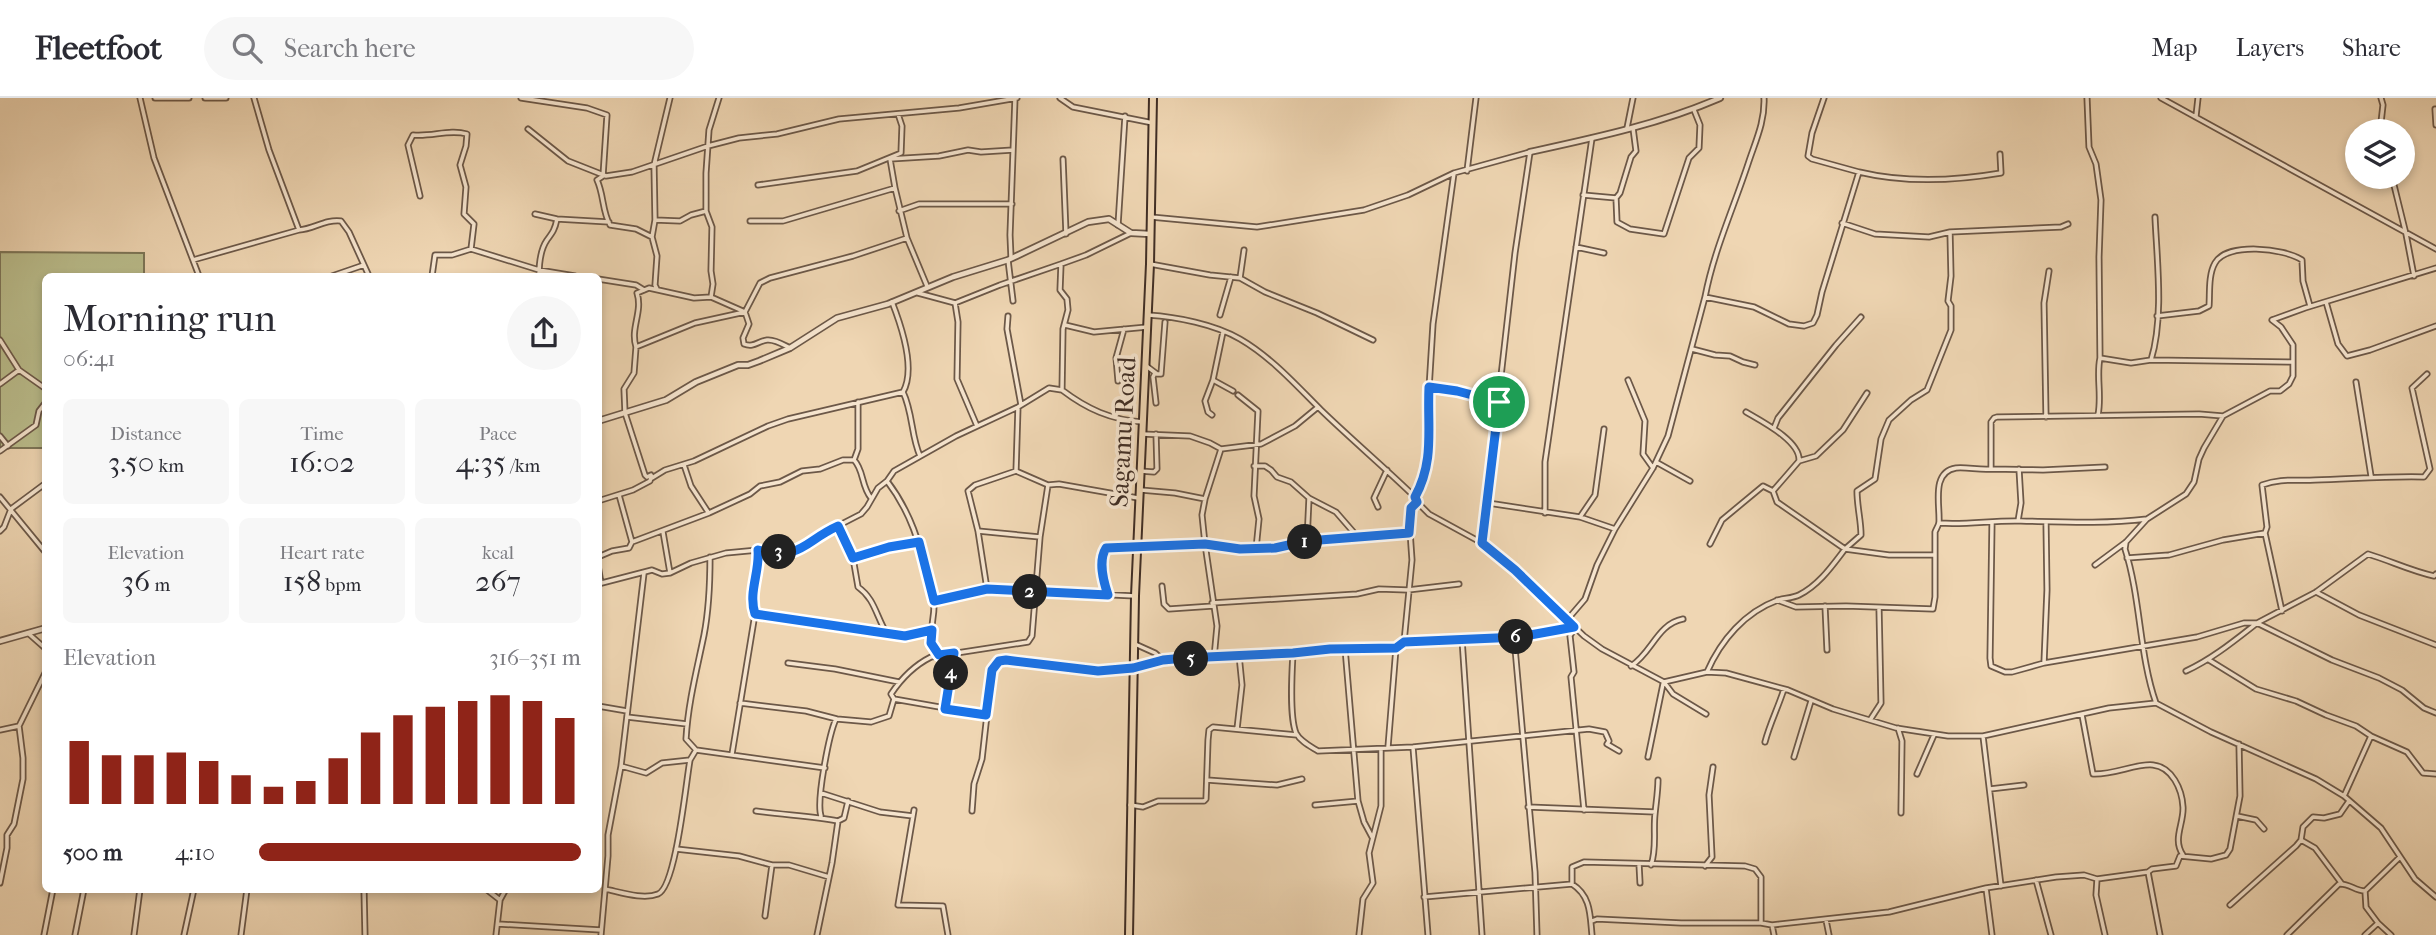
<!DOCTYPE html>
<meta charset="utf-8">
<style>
:root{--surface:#fff;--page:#f7f7f7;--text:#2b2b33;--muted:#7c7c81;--line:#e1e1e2;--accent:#8f2418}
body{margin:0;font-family:"IM FELL French Canon",serif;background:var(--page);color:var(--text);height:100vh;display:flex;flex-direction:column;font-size:26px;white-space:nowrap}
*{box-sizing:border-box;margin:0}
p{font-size:23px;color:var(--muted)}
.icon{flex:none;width:38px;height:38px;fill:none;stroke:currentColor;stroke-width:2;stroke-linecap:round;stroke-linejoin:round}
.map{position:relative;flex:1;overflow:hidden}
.details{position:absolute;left:42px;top:175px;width:560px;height:620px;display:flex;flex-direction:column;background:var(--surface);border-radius:10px;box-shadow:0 4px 10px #0003}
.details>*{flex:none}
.tools{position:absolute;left:2345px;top:21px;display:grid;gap:14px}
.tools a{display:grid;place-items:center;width:70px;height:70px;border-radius:50%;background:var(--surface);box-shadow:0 4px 10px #0003;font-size:35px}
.pin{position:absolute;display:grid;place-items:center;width:60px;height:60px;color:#fff;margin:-30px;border:4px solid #fff;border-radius:50%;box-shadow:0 2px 7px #0007}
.km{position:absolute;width:35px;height:35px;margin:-18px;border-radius:50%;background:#222;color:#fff;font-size:19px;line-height:35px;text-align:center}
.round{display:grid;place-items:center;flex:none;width:74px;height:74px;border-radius:37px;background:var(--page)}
.headline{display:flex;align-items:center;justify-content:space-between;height:119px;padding:0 21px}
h1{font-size:38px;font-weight:600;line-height:52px}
.metrics{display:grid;grid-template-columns:repeat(3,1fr);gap:10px;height:119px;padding:7px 21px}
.metrics div{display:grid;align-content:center;border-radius:10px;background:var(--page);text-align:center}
.metrics b{font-size:30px;font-weight:600}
.metrics small{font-size:19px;font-weight:400}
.metrics p{font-size:19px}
.chart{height:196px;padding:14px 21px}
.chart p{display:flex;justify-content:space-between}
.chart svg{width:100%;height:126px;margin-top:7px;stroke:var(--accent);stroke-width:6}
ul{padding:0 21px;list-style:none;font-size:23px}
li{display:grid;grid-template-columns:112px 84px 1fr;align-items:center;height:52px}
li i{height:18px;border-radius:9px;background:var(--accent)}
header{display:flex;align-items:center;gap:42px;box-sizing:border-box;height:98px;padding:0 35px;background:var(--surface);border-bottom:2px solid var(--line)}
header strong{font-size:33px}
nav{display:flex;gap:38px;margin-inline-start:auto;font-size:24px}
.search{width:490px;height:63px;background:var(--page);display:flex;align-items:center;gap:18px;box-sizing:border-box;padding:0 24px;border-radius:38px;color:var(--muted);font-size:26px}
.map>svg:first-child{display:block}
.green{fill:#babd8c;stroke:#7d7658;stroke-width:2}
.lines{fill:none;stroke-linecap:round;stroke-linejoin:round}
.minor-casing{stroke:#6c5848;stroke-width:7}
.tertiary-casing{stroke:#6c5848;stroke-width:8}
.trunk-casing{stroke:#402e25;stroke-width:10}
.minor{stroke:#f5e4ce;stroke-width:3.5}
.tertiary{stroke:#f5e4ce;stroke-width:4.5}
.trunk{stroke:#efd6b3;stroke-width:6}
.route-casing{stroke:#fff;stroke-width:14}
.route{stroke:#1a73e8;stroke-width:9}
.labels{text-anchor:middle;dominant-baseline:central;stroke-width:7;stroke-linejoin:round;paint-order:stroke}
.street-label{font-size:26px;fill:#402e25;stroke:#f5e4ce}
</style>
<header>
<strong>Fleetfoot</strong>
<div class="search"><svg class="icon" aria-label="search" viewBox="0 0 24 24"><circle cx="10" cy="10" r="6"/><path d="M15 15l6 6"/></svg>Search here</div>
<nav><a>Map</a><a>Layers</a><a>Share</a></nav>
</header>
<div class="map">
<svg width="2436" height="837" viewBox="0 0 2436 837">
<rect width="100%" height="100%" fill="#efd6b3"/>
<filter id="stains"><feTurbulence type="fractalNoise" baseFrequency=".00286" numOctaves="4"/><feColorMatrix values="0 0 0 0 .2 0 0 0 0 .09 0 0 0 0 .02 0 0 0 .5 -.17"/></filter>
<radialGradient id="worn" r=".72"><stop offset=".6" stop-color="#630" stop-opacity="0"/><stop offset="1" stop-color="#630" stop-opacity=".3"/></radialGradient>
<path class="green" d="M0 154 144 155V178H46L45 350H0Z"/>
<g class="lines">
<g class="minor-casing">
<path id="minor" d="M140 0 154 60 199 178
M155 0H189
M205 0H226
M254 0 269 52 299 132C314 131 325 121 341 123L349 134 369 178
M521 0 587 10 607 17 603 78 597 82C604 97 602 113 610 127L636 131 652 139
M1060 0 1073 9 1153 25
M2087 0 2089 49 2096 66 2101 102 2099 159 2100 260 2131 265 2151 262C2164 220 2157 163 2155 119
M2161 0 2436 151
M2435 11 2436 27
M2196 18 2198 0
M1627 30 1633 0
M528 31 568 63 606 78 632 74 708 48 739 40 777 36 839 21 959 10 1017 0
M2380 33 2383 7 2381 0
M1063 61 1066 136
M1467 73 1476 0
M1859 74C1905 85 1954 83 2001 75L2000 56
M2392 79 2406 136 2414 178
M758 87 857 73 901 55 902 28 898 16
M895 90 890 61 939 58 968 52 981 54 1013 52
M1583 97 1616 100 1617 124 1630 131 1664 136 1689 60 1699 50 1700 27 1694 12
M420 98 408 47 413 37C432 39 449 31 467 36L466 48 460 67 466 89 464 116 474 126 471 151 539 172 575 178
M1616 100 1620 95 1631 59 1636 53 1633 30
M899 113 919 106H1012
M535 116 557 121 609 124
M1151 119 1257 129 1364 112 1408 97 1454 75 1530 54 1515 155 1482 445
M655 122 680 123 691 117 706 113
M750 123H783L895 90 907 140
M1842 125 1875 136 1929 139 1950 134 2061 129 2068 126
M1118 127 1125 18
M1131 135 1086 157 1061 166 1060 192 1067 201 1068 212 1063 231 1062 292C1087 311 1111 322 1143 324
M1576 149 1604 155
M1011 160 1010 137 1015 0
M193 162 299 132
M1008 162 1013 203
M1150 166 1210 177 1240 180 1265 194 1317 215 1373 242
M332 178 364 167
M432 178 435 157H452L471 151
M539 178C539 167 540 152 547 142 553 134 555 131 557 121
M1240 180 1244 152
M598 181 636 187 644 192
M657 191 655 187 657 158 652 139 655 122 654 67 670 0
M918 195 955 205 958 224 957 281 977 328
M711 199 713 186 711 173 712 129 706 113V75L709 32 719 0
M1705 199C1714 152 1734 109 1749 63 1756 42 1765 23 1764 0
M892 204C901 227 916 271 903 294 913 315 911 338 920 358
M2326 204 2338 246 2347 258 2370 252 2436 228
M955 205 1000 187 1061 166
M1148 217C1177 219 1214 226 1240 241 1271 259 1296 287 1321 312 1351 341 1384 369 1415 399L1417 404
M1220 217 1231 179
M1008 218 1007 231 1021 307
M2157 218 2199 213 2209 208C2210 196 2208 177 2215 165 2227 144 2284 150 2302 162L2303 183 2310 208
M2272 222 2305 210 2436 170
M1065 227 1094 234 1147 229
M0 242 19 272 0 286
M636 249 634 275 624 291 625 315 645 377 647 379 651 377 652 380 665 372 694 363 768 328 788 321 903 294
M790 250C784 247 775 241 767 242 758 243 754 250 744 246L743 240 749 226 745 214 711 199 694 200 649 190 637 195C643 214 630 230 636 249L695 225 745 214 760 185 770 180 853 158 907 140 927 188
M1692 251 1715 257 1730 258 1743 264 1755 267
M2151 262 2291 264
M1145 267 1157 276H1161L1165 224
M19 272 46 291
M1155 275 1153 279 1156 305
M1213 282 1233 293
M1628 282 1645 323 1643 356 1653 370
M1118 283 1116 260 1124 231
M2356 284 2371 378
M1429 289 1457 293 1498 304
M1867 295 1843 332 1816 358 1799 363 1773 393 1777 404 1845 451 1861 437C1861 422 1857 409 1857 393L1875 381 1881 341 1889 322 1911 302 1927 292 1951 232V208L1948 203 1951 178 1950 134
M1238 297 1258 313 1254 398 1259 421 1256 451
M1018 309 1016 373 1048 387 1059 386 1138 400
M1746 314C1761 323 1801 343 1799 363
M1212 317 1208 314 1205 303 1213 282 1223 234
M2098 317C2102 297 2096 278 2100 260
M2046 319 2044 205 2049 173
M1774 330 1778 320 1836 247 1861 219
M1142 336 1190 338 1210 345 1221 351 1261 346 1295 328 1318 309
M0 338 8 348
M0 353 36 327 39 313 46 304
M854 362 858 351V304
M854 362C864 372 861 388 871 400
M1656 364 1690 383
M684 367 691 388 708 414
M1254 368H1265L1271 372 1277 379 1291 384 1309 400 1307 443
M2105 369 2043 372 1991 371V324L1994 320 1997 319 2199 316 2223 318
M1140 373 1154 374 1157 371 1156 336
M887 383C910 413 921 447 928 484 929 490 934 498 934 504 935 527 925 534 939 557
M1141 392 1175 395 1205 401
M619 397 632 444
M0 399 46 455
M1415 399 1425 381 1430 353 1427 323 1433 226 1454 75
M1309 400 1336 414 1356 437
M598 403 633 392 650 383 651 379
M1488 405 1580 419 1615 431
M1378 409 1374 400 1387 372
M1545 415V364L1592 40
M1580 419 1595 397 1604 331
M2018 423 2021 405 2019 371
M1940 425C1967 427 1994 422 2021 423 2064 424 2105 426 2147 421
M1992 425 1990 560 1991 568 2005 574H2012L2044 565 2197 539 2244 525H2257L2316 494 2368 456C2391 463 2411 473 2434 478L2436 476
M839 429 853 460 858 489C875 501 876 518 887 536
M0 433 4 429 11 411 46 385
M978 433 1040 439
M663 434 670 475
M2265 435 2282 513
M2126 444 2125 451C2141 501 2139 557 2156 605
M1710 446 1722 422 1763 388 1773 393
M598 459 612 453 629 450 632 444 709 415 750 396 760 388 780 384 802 373 820 371 843 362H854
M710 459C710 485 709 511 704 537 697 571 688 605 686 641L696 652 825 670
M853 460 889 448 918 445
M2127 460 2169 457 2223 442 2265 435 2267 429 2262 387C2281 380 2295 383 2315 382 2352 381 2387 378 2424 379L2430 371 2412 290 2427 276
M598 467 601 485
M2095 467 2126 444 2147 421 2186 396 2194 384 2199 361 2204 350 2223 318 2270 293H2280L2289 286 2293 278V247L2281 229 2272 222
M598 486 652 472 662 476 670 475 691 465 726 455 758 452 793 455 807 449 826 434 861 416 867 409 878 390 887 383 894 373 956 338 1018 309 1049 290 1062 292
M1162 488 1164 506 1169 511 1213 508
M987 491 978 433 968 393 975 387 1016 373
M2316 494 2359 517 2436 547
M1108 497C1103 482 1098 464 1106 450L1205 446 1202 417 1205 401 1221 351
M1777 502 1796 509 1846 508 1933 511 1935 499V434C1936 431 1939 427 1939 424 1940 406 1931 374 1956 370 1967 369 1979 372 1991 371
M934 503 987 491 1135 498
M1212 505 1357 496 1379 491 1408 492 1459 486
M1825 508 1827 552
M755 516 905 538 932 532
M1567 522 1585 501 1597 467 1615 431 1653 370 1668 338 1705 199 1754 209 1789 226 1804 228 1813 225 1817 217 1822 194 1859 74 1812 61 1808 58 1812 35 1824 0
M1575 529 1570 538 1574 574 1571 579 1584 712
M29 536 46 551
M1514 539 1535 774 1537 837
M1462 541 1482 837
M1404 544 1519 539 1575 529
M1135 546 1155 555 1163 562
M1345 550 1358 703 1364 724 1372 739
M1293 555C1292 574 1289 618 1296 635 1300 643 1310 648 1318 653L1413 649 1589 631 1605 634 1609 643 1607 646 1619 653
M1214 560 1217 528 1205 446 1240 451 1275 450 1307 443 1409 435
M2209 562 2256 591 2296 603 2326 617 2356 628 2371 638 2407 654 2423 675 2436 676
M788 565 835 571 899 584
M2044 565 2047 492 2046 425
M1631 568C1652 555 1657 526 1683 521
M2186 573C2212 561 2234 543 2257 525L2332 562 2379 580 2402 592 2424 610 2436 615
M1707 574C1721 542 1745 514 1778 502 1785 500 1793 500 1799 497 1819 487 1832 468 1845 451L1889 457H1934
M1664 584 1707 574 1726 575 1788 592 1833 611 1896 630 1948 638H1983L2109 610 2156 605 2211 634 2316 681 2344 698 2381 730 2415 781 2436 799
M894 601 985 617
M740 605 806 613 837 621 871 624 889 618 894 601 891 596C901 581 915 567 931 559L1028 544 1032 538 1040 439 1048 387
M598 608 627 613
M945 611 954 555
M2082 617 2093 676C2114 677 2137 665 2153 667 2172 669 2182 691 2183 709 2184 726 2172 741 2183 757
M627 619 687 626
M1870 622 1881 605 1879 510
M1898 630 1902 643 1901 715
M1237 631 1242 587 1239 557
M0 632 19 628 46 573
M1983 638 2001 788
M1765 644C1770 625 1778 610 1784 591
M1388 649 1396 550
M1413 649 1428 837
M732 656 755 516C748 494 760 474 758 452
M1648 659 1663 586
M1794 659 1811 603
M621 668 646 675 662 665 690 662
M1917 676 1934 637
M1207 682 1277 687 1302 681
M1990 691 2024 687
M821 695 880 714 913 718
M2344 698 2371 638
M1130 707 1143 709 1158 703H1204L1206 701 1208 642 1209 632 1213 629 1297 637
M1315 707 1358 703
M1528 709 1655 714
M914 712 898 807 943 808 948 837
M756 713C783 717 811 718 838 723L832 765 817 837
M972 713 974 686 982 661 992 572 999 563 1006 562 1033 567 1098 573 1133 571 1163 562 1185 560 1293 555 1330 551 1396 550 1404 544 1412 462 1409 419 1411 410 1417 404 1429 416 1482 445 1502 460 1584 538 1602 551 1664 584 1673 596 1706 616
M821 718C816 703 829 636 836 621
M2237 718 2256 722 2264 731
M838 723 844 720 848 703
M2301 742 2315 750 2342 786
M676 751 739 758 772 767H789L829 779
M1639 766 1640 785
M1651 767C1657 751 1653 733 1655 716 1656 705 1658 693 1658 682
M1705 768 1712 759 1709 697 1713 669
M2148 774 2152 771 2176 768 2180 758 2211 761 2226 757 2230 751 2240 698 2239 646
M2097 781 2096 797 2105 837
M2036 782 2051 837
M0 785 7 750V737L14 726 23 681V660L19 628
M1572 786V769L1584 764 1745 768 1755 771 1761 779V825
M1986 790 1992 837
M364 791 365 837
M486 791 500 802
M605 791C620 794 643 802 658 796 676 789 686 684 690 662L696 652
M2365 793 2366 809 2378 825 2365 837
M1424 799 1572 786C1591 798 1590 817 1592 837
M2230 807 2296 748 2301 742 2303 729 2313 719 2324 720 2340 716 2349 703
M765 818 772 767
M1826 822 1829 837
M1592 823 1597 821 1681 825H1761L1772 827 1774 837
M2378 825 2391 837
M498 826 601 832
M1772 827 1889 814 1986 790 2056 779 2084 777 2097 781 2148 774 2160 837
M44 837 53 791
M75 837 84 791
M134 837 140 791
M184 837 194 791
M241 837 247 791
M496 837 500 802 506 791
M601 837 608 758V737L621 668 644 475
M1359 837 1363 801 1373 785 1369 755 1381 708V651
M2287 837 2339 786C2349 785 2355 793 2365 793L2400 759"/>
</g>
<g class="tertiary-casing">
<path id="tertiary" d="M1530 54C1594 40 1660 26 1720 0
M598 323 666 302 696 284 738 267H748L759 263 790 250 837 220 888 206 953 179 1008 162 1088 124 1109 121 1131 135 1150 136
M0 543 46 530"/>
</g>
<g class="trunk-casing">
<path id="trunk" d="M1129 837 1135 498 1150 166 1153 0"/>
</g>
<use href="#minor" class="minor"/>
<use href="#tertiary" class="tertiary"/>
<use href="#trunk" class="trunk"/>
</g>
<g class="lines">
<g class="route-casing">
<path id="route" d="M1429 289 1457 293 1499 304 1482 445 1515 472 1574 529 1519 539 1404 544 1396 550 1330 551 1293 555 1185 560 1163 562 1133 570 1098 573 1006 562 999 563 992 572 986 617 945 611 954 555 939 557 931 545 932 532 905 538 755 516C748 494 760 474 758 452 802 463 804 443 838 428L853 460 889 449 919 444 934 503 987 491 1108 497C1103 482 1098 463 1106 450L1205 446 1240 451 1275 450 1307 443 1409 435 1411 410 1417 404 1415 399C1435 362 1427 330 1429 289Z"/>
</g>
<use href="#route" class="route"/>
</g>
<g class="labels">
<g class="street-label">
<text transform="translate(1123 334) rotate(-87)">Sagamu Road</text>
</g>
</g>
<rect width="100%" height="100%" filter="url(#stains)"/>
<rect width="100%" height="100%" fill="url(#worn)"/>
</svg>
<div class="tools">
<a><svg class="icon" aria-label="layers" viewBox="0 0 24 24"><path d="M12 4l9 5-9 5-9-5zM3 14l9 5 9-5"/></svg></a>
</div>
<div class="pin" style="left:1499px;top:304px;background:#1e9e55"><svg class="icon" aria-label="arrive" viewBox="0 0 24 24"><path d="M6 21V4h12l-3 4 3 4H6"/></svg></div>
<b class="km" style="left:1305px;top:444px">1</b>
<b class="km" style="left:1030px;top:494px">2</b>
<b class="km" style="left:779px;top:454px">3</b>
<b class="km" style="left:951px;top:575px">4</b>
<b class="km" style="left:1191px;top:561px">5</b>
<b class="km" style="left:1516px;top:539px">6</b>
<section class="details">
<div class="headline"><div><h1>Morning run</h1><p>06:41</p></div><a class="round"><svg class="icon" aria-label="share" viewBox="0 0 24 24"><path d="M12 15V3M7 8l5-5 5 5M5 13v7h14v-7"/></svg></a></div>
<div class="metrics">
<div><p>Distance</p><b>3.50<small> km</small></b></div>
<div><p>Time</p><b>16:02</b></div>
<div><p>Pace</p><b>4:35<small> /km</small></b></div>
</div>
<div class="metrics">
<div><p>Elevation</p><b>36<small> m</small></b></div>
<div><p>Heart rate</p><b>158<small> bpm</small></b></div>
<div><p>kcal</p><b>267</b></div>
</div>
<div class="chart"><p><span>Elevation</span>316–351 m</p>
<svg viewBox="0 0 160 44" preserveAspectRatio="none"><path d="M5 44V22M15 44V27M25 44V27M35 44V26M45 44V29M55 44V34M65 44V38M75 44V36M85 44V28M95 44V19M105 44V13M115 44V10M125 44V8M135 44V6M145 44V8M155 44V14"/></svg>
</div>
<ul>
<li><b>500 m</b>4:10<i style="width:100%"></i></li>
</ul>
</section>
</div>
